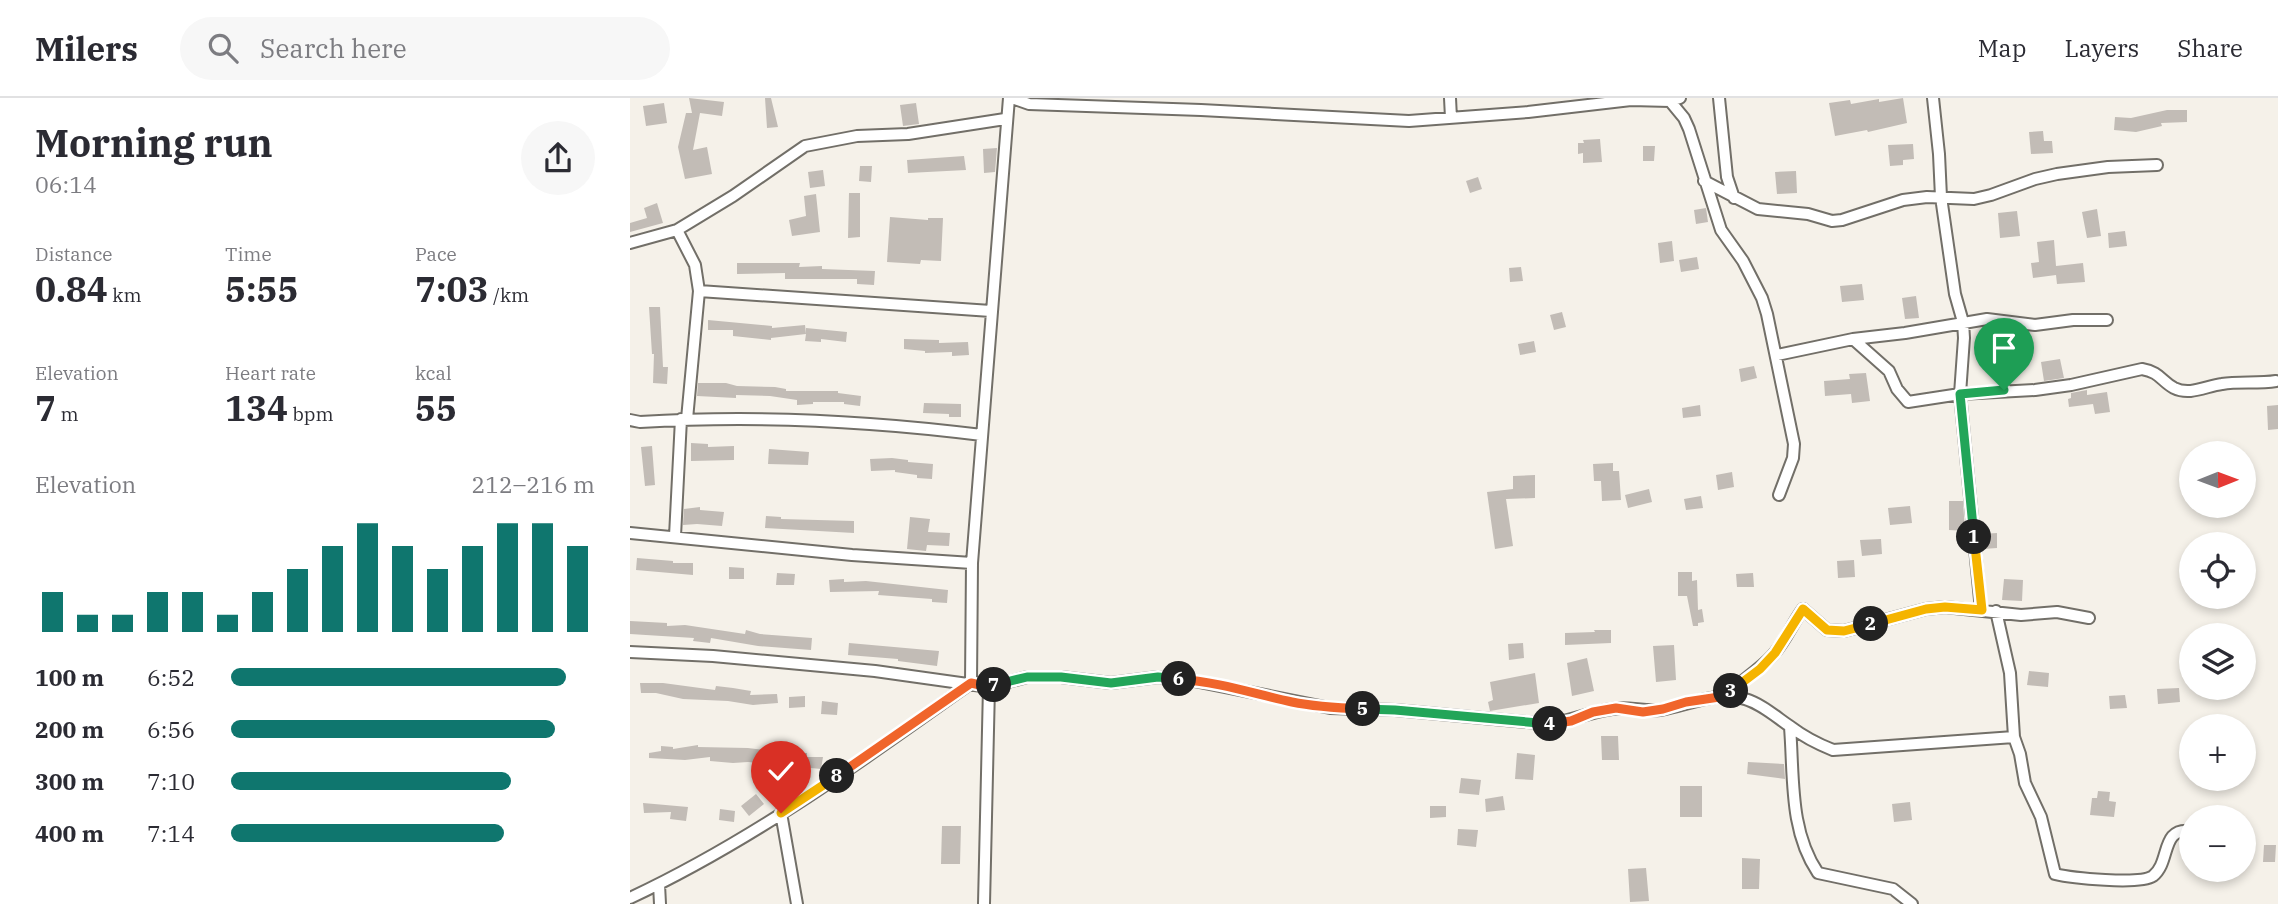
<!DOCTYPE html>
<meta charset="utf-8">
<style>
:root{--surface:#fff;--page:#f7f7f7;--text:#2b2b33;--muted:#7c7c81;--line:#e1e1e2;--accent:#0f766e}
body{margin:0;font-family:"IBM Plex Serif",serif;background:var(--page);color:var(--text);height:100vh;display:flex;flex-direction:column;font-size:26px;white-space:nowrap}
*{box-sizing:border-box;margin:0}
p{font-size:23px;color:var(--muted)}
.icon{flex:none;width:38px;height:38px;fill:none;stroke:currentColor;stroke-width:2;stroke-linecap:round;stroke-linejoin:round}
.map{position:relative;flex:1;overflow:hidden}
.sheet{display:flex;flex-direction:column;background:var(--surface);width:630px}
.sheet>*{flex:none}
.needle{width:46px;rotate:89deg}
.controls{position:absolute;left:1549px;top:343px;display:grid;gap:14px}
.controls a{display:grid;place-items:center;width:77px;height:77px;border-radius:50%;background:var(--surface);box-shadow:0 4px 10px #0003;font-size:35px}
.pin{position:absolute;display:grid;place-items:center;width:60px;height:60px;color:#fff;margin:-72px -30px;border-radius:50% 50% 50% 0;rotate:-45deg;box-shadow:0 0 7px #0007}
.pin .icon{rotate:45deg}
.km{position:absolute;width:35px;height:35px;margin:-18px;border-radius:50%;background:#222;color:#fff;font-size:19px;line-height:35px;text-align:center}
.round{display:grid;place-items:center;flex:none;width:74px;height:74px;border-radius:37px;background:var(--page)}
.headline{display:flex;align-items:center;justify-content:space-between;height:119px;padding:0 35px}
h1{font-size:38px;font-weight:700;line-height:52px}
.metrics{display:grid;grid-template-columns:repeat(3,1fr);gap:10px;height:119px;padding:7px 35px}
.metrics div{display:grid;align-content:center}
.metrics b{font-size:35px;font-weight:700}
.metrics small{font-size:19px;font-weight:400}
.metrics p{font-size:19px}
.chart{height:196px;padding:14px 35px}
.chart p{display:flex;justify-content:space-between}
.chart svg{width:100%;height:126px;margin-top:7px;stroke:var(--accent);stroke-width:6}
ul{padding:0 35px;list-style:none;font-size:23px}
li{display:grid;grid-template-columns:112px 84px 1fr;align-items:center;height:52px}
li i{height:18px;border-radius:9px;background:var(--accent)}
header{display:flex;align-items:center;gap:42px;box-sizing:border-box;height:98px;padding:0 35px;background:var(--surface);border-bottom:2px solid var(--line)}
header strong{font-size:33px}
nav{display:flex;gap:38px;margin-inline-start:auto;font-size:24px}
.search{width:490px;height:63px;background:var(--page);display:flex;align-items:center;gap:18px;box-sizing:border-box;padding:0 24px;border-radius:38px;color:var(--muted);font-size:26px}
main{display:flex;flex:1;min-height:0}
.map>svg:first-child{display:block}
.building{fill:#c2bcb6}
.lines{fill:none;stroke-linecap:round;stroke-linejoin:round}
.minor-casing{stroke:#726f68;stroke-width:14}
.minor{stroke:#fff;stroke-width:10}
.split-1-casing{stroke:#fff;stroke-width:14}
.split-2-casing{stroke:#fff;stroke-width:14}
.split-3-casing{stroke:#fff;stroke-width:14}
.split-4-casing{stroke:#fff;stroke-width:14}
.split-5-casing{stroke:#fff;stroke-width:14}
.split-6-casing{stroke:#fff;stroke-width:14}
.split-7-casing{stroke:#fff;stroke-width:14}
.split-8-casing{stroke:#fff;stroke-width:14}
.split-9-casing{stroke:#fff;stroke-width:14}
.split-1{stroke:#22a559;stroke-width:9}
.split-2{stroke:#f5b400;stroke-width:9}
.split-3{stroke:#f5b400;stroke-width:9}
.split-4{stroke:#f0652b;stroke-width:9}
.split-5{stroke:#22a559;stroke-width:9}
.split-6{stroke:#f0652b;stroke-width:9}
.split-7{stroke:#22a559;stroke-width:9}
.split-8{stroke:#f0652b;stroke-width:9}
.split-9{stroke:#f5b400;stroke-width:9}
</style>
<header>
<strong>Milers</strong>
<div class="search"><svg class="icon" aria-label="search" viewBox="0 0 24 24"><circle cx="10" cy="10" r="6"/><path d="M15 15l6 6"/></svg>Search here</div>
<nav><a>Map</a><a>Layers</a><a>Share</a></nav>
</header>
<main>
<section class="sheet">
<div class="headline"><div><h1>Morning run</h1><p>06:14</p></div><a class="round"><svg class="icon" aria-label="share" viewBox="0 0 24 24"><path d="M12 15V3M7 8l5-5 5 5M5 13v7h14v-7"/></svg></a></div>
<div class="metrics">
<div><p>Distance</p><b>0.84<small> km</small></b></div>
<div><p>Time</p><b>5:55</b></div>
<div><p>Pace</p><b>7:03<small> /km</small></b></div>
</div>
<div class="metrics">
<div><p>Elevation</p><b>7<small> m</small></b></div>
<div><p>Heart rate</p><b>134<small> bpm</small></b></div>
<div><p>kcal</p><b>55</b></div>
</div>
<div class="chart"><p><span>Elevation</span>212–216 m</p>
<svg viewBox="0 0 160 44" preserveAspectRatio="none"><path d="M5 44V30M15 44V38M25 44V38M35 44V30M45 44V30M55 44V38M65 44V30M75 44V22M85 44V14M95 44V6M105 44V14M115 44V22M125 44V14M135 44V6M145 44V6M155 44V14"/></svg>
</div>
<ul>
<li><b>100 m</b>6:52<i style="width:92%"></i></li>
<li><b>200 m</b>6:56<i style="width:89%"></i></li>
<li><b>300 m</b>7:10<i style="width:77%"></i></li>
<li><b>400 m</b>7:14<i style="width:75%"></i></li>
</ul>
</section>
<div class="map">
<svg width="1648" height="806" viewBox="0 0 1648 806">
<rect width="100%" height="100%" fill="#f5f1e9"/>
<path class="building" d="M59 0 94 4 92 18 70 15 63 52 77 49 82 76 55 81 48 49 56 15H62Z
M135 0H141L148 29 137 30Z
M1273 0 1277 25 1238 34 1237 32 1205 38 1199 5 1220 2 1221 6 1249 1V4Z
M34 5 37 25 16 28 13 8Z
M286 5 289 26 273 28 270 7Z
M1537 12H1557V24L1531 25 1532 28 1506 34 1484 32 1485 19 1501 20Z
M1413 33 1414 43H1422L1423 55 1401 56 1399 34Z
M970 41 972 64 953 65V55L948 56V45H954L953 42Z
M1283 46 1284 61 1273 62V67L1260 68 1258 47Z
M1013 48H1025L1024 63H1013Z
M367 50 365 74 354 75 353 51Z
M334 58 336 72 278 75 277 62Z
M230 68H242L241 84 229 83Z
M193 72 195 88 180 90 178 74Z
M1166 73 1167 95 1147 96 1145 74Z
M848 79 852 91 840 95 836 83Z
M219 95H230V139L218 140Z
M186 96 190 134 162 138 159 122 176 118 174 98Z
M27 105 33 125 0 134V125L17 120 14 110Z
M1076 110 1078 124 1066 126 1064 112Z
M1467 111 1471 138 1457 140 1452 114Z
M1387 113 1390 138 1370 140 1368 115Z
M260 119 298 122V120H313L311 163 291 162 290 166 257 164Z
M1495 133 1497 148 1479 150 1478 135Z
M1424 142 1426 168 1453 165 1455 184 1427 186 1426 177 1403 180 1401 165 1409 164 1407 144Z
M1042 143 1044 163 1030 165 1028 145Z
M1067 159 1069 171 1051 174 1049 162Z
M107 165H170L169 169 192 168V171L245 173 244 187 227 186V181H155V175L107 176Z
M891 169 893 183 880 184 879 170Z
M1232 186 1234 202 1212 204 1210 188Z
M1286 198 1289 220 1275 221 1272 200Z
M19 209H30L33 269H38L37 286 23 285 24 256H22Z
M932 214 936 229 924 232 920 217Z
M78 222 142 228V230L175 227 176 236V230L217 234 216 244 191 241V244L175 243 176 236 141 240V242L103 238V232H78Z
M274 241 309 242V245L338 244 339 257 322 258V254L295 255V253L274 251Z
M904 243 906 254 890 257 888 246Z
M1430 261 1434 280 1414 283 1411 264Z
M1124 268 1127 280 1111 284 1109 271Z
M1236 275 1240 303 1222 305 1221 296 1195 298 1194 283 1220 281 1219 276Z
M68 285H96L107 288 145 289 156 291V293H208V295L231 298 230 308 214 306V304H183V306L167 307V302L140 298 106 297V300L67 298Z
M1457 292V297L1477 294 1480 314 1465 316 1463 306 1439 309 1438 301 1441 300V295Z
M294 305 331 306V319H319V316L293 315Z
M1070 307 1071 318 1053 320 1052 310Z
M1648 307V331L1638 332 1637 308Z
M61 345 78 346V349L104 348V362L61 363Z
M22 348 25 387 15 388 11 349Z
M139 351 179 354 178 367 138 366Z
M262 360 278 362V364L303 366 302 381 287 380V377L265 374V372L241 373 240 361Z
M983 365V373H989L991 402 972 403 971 383H964L963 366Z
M1102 374 1104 389 1088 392 1086 377Z
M905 377V400L876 401 883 448 865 451 857 394 883 391V378Z
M1019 391 1022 404 998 410 995 397Z
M1071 398 1073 410 1056 412 1054 401Z
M1319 403H1333L1335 433 1319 432Z
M1280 408 1282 425 1260 427 1258 410Z
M70 409V412L94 414 92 428 67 426 53 427 54 411Z
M136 418 151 419V421L224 423V435L135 430Z
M280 419 300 421 298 434 320 435 319 448 297 447 296 453 277 451Z
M1367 435V450L1353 451 1351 436Z
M1251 441 1252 456 1232 458 1230 442Z
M7 460 43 463V465H63V477L6 472Z
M1224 462 1225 479 1208 480 1207 463Z
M99 469 114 470V481H99Z
M1048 474H1062V483L1067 482 1068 512 1072 511 1074 524 1068 525V528H1063L1057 498H1048Z
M147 475 165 476 164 487H146Z
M1123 475 1124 489H1107L1106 476Z
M214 481V484L236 483 318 492 317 505 302 504V501L248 497 249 493 200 494 199 482Z
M1374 481 1393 482 1392 503 1372 502Z
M0 523 37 525V528L55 527 115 536 116 532 130 536 182 540 181 552 128 548 81 540 80 545 63 543 64 540 0 536Z
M964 532H981V545L935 547V535L965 534Z
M219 545 309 553 307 568 268 563V561L218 557Z
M893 545 894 560 879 562 878 546Z
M1044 547 1046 582 1026 584 1023 548Z
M957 560 964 593 942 598 937 565Z
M1399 573 1419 575 1418 589 1397 587Z
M905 575 909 605 860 613 858 604 863 602 860 584Z
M10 585H33L85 592 86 588 103 590 121 593 120 597 147 596 148 605 123 607 98 603 53 601 26 595H11Z
M1549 590 1550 604 1528 606 1527 591Z
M1495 597 1497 610 1480 611 1479 598Z
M175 598V609L159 610V599Z
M192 603 208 605 207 617 191 616Z
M971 638H988L989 662H972Z
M68 647V649L118 650 142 653V655H177V659H193L191 671 118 664 103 665 80 663V659L55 662 19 660V655L31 653V648L43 649V651Z
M887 655 905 657 903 682 885 681Z
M1118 664 1154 666 1155 681 1117 676Z
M831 680 851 682 849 697 829 695Z
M1050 688H1072V719H1050Z
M1468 693 1480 694 1479 703 1486 704 1484 719 1460 717 1462 700H1467Z
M126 696 134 706 119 718 111 708Z
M873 698 875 712 856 714 855 701Z
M1280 704 1282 722 1264 724 1262 706Z
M13 705 58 709 56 723 40 721 41 714 14 715Z
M800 708H816V719L800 720Z
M90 711 105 713 104 724 89 722Z
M312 728H331L330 766H311Z
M828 731 848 732 846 749 827 747Z
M1634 747H1646L1645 764H1633Z
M1112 760 1130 761 1129 791H1112Z
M1016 770 1019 803 1000 804 998 771Z"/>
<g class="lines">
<g class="minor-casing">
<path id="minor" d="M382 0 399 6 571 12 779 23 898 14 1001 2 1040 3 1050 0
M820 0 821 20
M1089 0 1097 79 1104 100
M1303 0 1309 56 1311 99 1325 196 1333 224 1334 240 1330 296 1351 512
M1040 3 1054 20 1059 31 1091 132 1113 163 1132 200 1137 216 1164 346 1163 360 1149 397
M1074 83 1128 111 1178 116 1202 123 1212 122 1273 102 1297 99 1344 101 1361 97 1405 81 1427 76 1478 69 1527 67
M47 132 65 167 69 193 361 213
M0 145 47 132 103 98 175 48 227 38 278 36 375 21
M1223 241 1259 273 1267 291 1278 304 1330 296 1405 292 1441 287 1512 271C1530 274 1531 283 1544 290 1560 298 1576 288 1592 286 1608 283 1628 286 1646 283
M1147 257 1223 241 1275 235 1357 221 1405 227 1443 222H1477
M57 321 69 193
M0 322 10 324C122 317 241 323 352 337
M0 435 222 457 342 465
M45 438 51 321
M1366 513 1380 575 1384 639 1390 656 1395 685 1411 719 1425 776C1441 780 1510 787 1523 778 1541 764 1530 729 1561 733
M0 554 83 558 245 573 359 589 354 806
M359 589 397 579H431L481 585 528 579 559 582 700 610 765 612 919 626C941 623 960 614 982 611 998 608 1014 614 1030 612 1057 608 1087 592 1115 601 1132 606 1146 619 1161 629 1174 639 1188 646 1203 652L1384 639
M1096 598C1110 583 1128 573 1142 558 1155 544 1162 526 1173 511L1197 532 1214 533 1296 511 1315 509 1391 517 1427 514 1459 520
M1160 629C1164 679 1159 732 1188 775L1263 791 1282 806
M151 715 167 806
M29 786 30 806
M0 800C122 743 232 663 341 585L342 465 379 0"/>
</g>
<use href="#minor" class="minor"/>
</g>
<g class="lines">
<g class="split-1-casing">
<path id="split-1" d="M1344 439 1330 296 1374 292"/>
</g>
<g class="split-2-casing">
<path id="split-2" d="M1241 526 1296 511 1315 509 1352 512 1344 439"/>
</g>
<g class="split-3-casing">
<path id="split-3" d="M1101 593 1130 571 1145 555 1173 511 1197 532 1214 533 1241 526"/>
</g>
<g class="split-4-casing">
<path id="split-4" d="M920 626 941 623 963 614 986 610 1013 614 1033 611 1056 604 1096 598 1101 593"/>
</g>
<g class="split-5-casing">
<path id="split-5" d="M733 611 765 612 920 626"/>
</g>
<g class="split-6-casing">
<path id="split-6" d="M549 581C588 584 625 596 662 604 686 609 709 610 733 611"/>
</g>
<g class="split-7-casing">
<path id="split-7" d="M364 587 397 579H431L481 585 528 579 549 581"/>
</g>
<g class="split-8-casing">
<path id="split-8" d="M207 678 341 585 359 589 364 587"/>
</g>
<g class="split-9-casing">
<path id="split-9" d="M151 715 207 678"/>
</g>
<use href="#split-1" class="split-1"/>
<use href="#split-2" class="split-2"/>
<use href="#split-3" class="split-3"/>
<use href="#split-4" class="split-4"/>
<use href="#split-5" class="split-5"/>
<use href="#split-6" class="split-6"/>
<use href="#split-7" class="split-7"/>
<use href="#split-8" class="split-8"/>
<use href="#split-9" class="split-9"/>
</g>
</svg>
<div class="controls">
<a><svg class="needle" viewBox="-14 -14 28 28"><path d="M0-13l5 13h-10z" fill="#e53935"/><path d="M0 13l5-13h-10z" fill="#7c7c81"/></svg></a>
<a><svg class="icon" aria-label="locate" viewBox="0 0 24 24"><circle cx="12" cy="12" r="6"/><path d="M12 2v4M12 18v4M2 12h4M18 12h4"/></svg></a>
<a><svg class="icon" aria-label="layers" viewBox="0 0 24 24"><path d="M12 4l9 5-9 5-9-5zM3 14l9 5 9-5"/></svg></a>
<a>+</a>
<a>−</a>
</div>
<div class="pin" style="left:1374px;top:292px;background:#1e9e55"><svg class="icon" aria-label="arrive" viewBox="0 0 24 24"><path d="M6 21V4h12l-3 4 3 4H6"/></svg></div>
<div class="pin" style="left:151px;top:715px;background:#d93025"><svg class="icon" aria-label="check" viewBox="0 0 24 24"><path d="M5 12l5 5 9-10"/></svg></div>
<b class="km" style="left:1344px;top:439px">1</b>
<b class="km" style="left:1241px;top:526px">2</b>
<b class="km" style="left:1101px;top:593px">3</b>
<b class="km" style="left:920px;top:626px">4</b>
<b class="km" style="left:733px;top:611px">5</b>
<b class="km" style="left:549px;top:581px">6</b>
<b class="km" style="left:364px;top:587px">7</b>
<b class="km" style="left:207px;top:678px">8</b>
</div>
</main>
